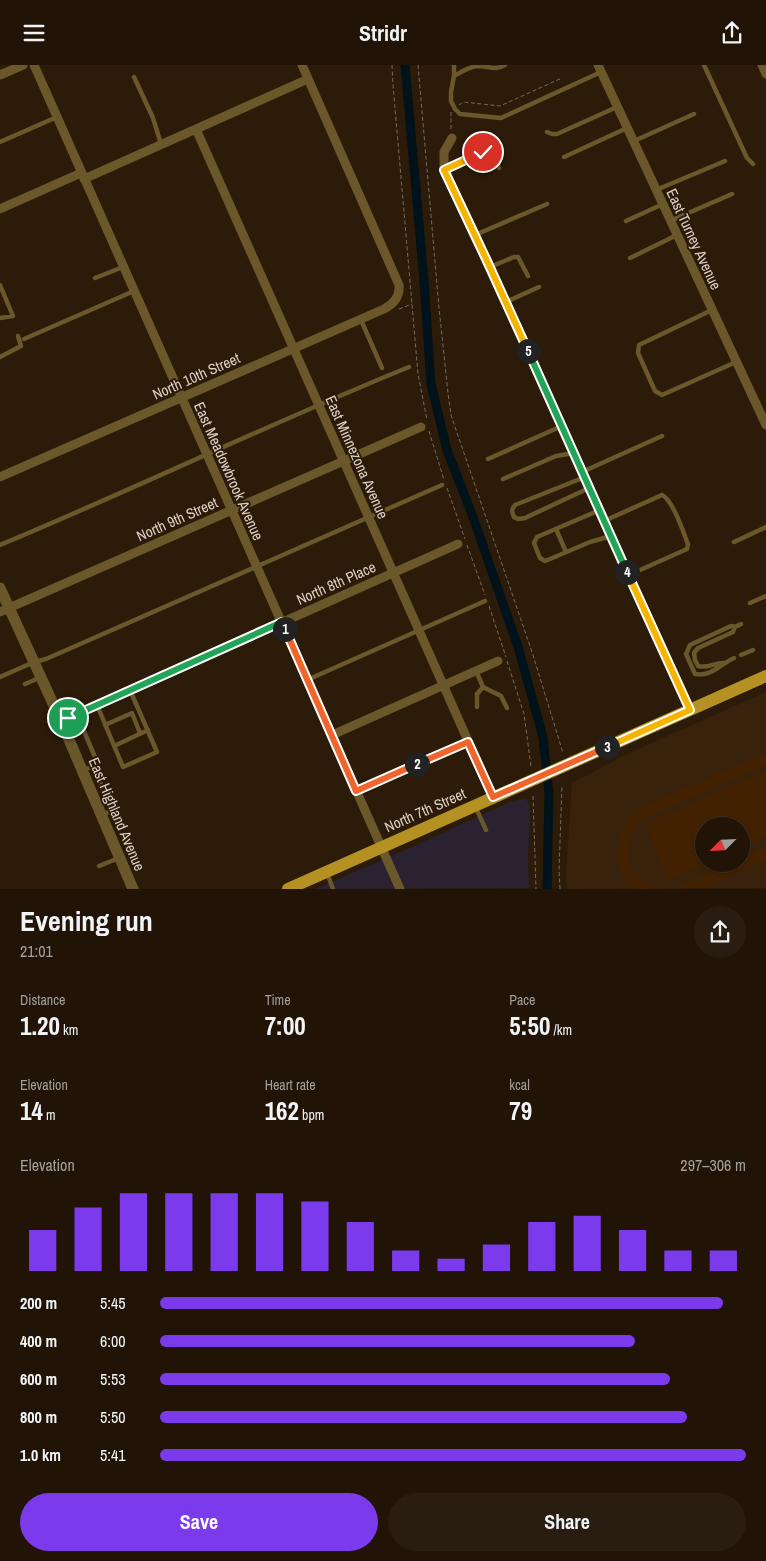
<!DOCTYPE html>
<meta charset="utf-8">
<style>
:root{--surface:#211407;--page:#291d11;--text:#f1f3f6;--muted:#a29e9b;--line:#3e3328;--accent:#7c3aed}
body{margin:0;font-family:"Archivo Narrow",sans-serif;background:var(--page);color:var(--text);height:100vh;display:flex;flex-direction:column;font-size:19px;white-space:nowrap}
*{box-sizing:border-box;margin:0}
p{font-size:16px;color:var(--muted)}
.icon{flex:none;width:28px;height:28px;fill:none;stroke:currentColor;stroke-width:2;stroke-linecap:round;stroke-linejoin:round}
.map{position:relative;height:824px;overflow:hidden}
.side{display:flex;flex-direction:column;background:var(--surface);flex:1}
.side>*{flex:none}
.needle{width:32px;rotate:246deg}
.controls{position:absolute;left:695px;top:752px;display:grid;gap:10px}
.controls a{display:grid;place-items:center;width:55px;height:55px;border-radius:50%;background:var(--surface);box-shadow:0 1px 4px #0004,0 0 0 1px var(--line);font-size:25px}
.pin{position:absolute;display:grid;place-items:center;width:42px;height:42px;color:#fff;margin:-21px;border:2px solid #fff;border-radius:50%;box-shadow:0 1px 5px #0007}
.km{position:absolute;width:25px;height:25px;margin:-12px;border-radius:50%;background:#222;color:#fff;font-size:14px;line-height:25px;text-align:center}
.round{display:grid;place-items:center;flex:none;width:52px;height:52px;border-radius:26px;background:var(--page)}
.headline{display:flex;align-items:center;justify-content:space-between;height:85px;padding:0 20px}
h1{font-size:28px;font-weight:700;line-height:38px}
.metrics{display:grid;grid-template-columns:repeat(3,1fr);gap:8px;height:85px;padding:5px 20px}
.metrics div{display:grid;align-content:center}
.metrics b{font-size:25px;font-weight:700}
.metrics small{font-size:14px;font-weight:400}
.metrics p{font-size:14px}
.chart{height:140px;padding:10px 20px}
.chart p{display:flex;justify-content:space-between}
.chart svg{width:100%;height:90px;margin-top:5px;stroke:var(--accent);stroke-width:6}
.cta{display:flex;gap:10px;margin-top:auto;padding:10px 20px}
.cta a{flex:1;height:58px;border-radius:30px;background:var(--accent);color:#fff;font-size:20px;font-weight:700;line-height:58px;text-align:center}
.cta a+a{background:var(--page);color:var(--text)}
ul{padding:0 20px;list-style:none;font-size:16px}
li{display:grid;grid-template-columns:80px 60px 1fr;align-items:center;height:38px}
li i{height:12px;border-radius:6px;background:var(--accent)}
header{display:flex;justify-content:space-between;align-items:center;height:65px;padding:0 20px;background:var(--surface);font-size:22px;font-weight:700}
.map>svg:first-child{display:block}
.commercial{fill:#2b2231}
.built{fill:#39220b;fill-rule:evenodd}
.grass{fill:#412100}
.lines{fill:none;stroke-linecap:round;stroke-linejoin:round}
.canal{stroke:#00121a;stroke-width:9}
.path{stroke:#78695b;stroke-width:1;stroke-dasharray:4 2.5;stroke-linecap:butt}
.service{stroke:#6a582b;stroke-width:4.5}
.minor{stroke:#6a582b;stroke-width:9}
.tertiary{stroke:#6a582b;stroke-width:11}
.primary{stroke:#b59124;stroke-width:12}
.split-1-casing{stroke:#fff;stroke-width:10}
.split-2-casing{stroke:#fff;stroke-width:10}
.split-3-casing{stroke:#fff;stroke-width:10}
.split-4-casing{stroke:#fff;stroke-width:10}
.split-5-casing{stroke:#fff;stroke-width:10}
.split-6-casing{stroke:#fff;stroke-width:10}
.split-1{stroke:#22a559;stroke-width:6}
.split-2{stroke:#f0652b;stroke-width:6}
.split-3{stroke:#f0652b;stroke-width:6}
.split-4{stroke:#f5b400;stroke-width:6}
.split-5{stroke:#22a559;stroke-width:6}
.split-6{stroke:#f5b400;stroke-width:6}
.labels{text-anchor:middle;dominant-baseline:central;stroke-width:4;stroke-linejoin:round;paint-order:stroke}
.street-label{font-size:15px;fill:#dccfc5;stroke:#2c1b09}
</style>
<header><svg class="icon" aria-label="menu" viewBox="0 0 24 24"><path d="M4 6h16M4 12h16M4 18h16"/></svg>Stridr<svg class="icon" aria-label="share" viewBox="0 0 24 24"><path d="M12 15V3M7 8l5-5 5 5M5 13v7h14v-7"/></svg></header>
<div class="map">
<svg width="766" height="824" viewBox="0 0 766 824">
<rect width="100%" height="100%" fill="#2c1b09"/>
<path class="commercial" d="M526 733 530 742 528 796 529 823 315 824 412 782 510 737Z"/>
<path class="built" d="M766 627V823L567 824 566 808 572 718 627 689ZM704 761H741V799H704Z"/>
<path class="grass" d="M766 689V700L643 754 632 766 631 770 627 787V795L635 809 640 814 653 822 673 823 730 799H741V794L766 783V796L704 823 635 824C604 799 615 758 646 740L759 691Z
M766 705V772L741 783V761H704V799H705L669 815 645 759Z"/>
<g class="lines">
<path class="canal" d="M405 0 424 216 431 319 447 385 473 452 518 582 543 672 549 729 547 824"/>
<path class="path" d="M392 0 393 20 418 309 427 355
M418 0 439 243 448 328 451 350 533 590 563 688
M459 40 463 37 500 41 562 13
M451 47V65
M399 244 412 239
M429 366 444 415
M447 423 465 474
M467 480 485 530
M489 541 506 592
M507 596 524 649 531 702
M533 731 536 824
M560 824 559 805 562 720"/>
<path class="service" d="M454 0V11L451 27V36L455 44 460 49 501 53 601 7
M704 0 747 93 753 99
M454 11C461 7 469 2 477 1 488 1 496 6 505 0
M134 12 153 53 161 79
M547 67 552 69H557L617 42
M634 76 694 49
M0 77 57 52
M564 92 627 63
M445 104 487 86 493 90 499 103
M656 125 725 96
M626 156 663 139
M670 156 732 129
M475 170 547 139
M630 193 677 170
M490 202 514 192H518L528 211
M95 213 123 202
M0 220 13 251 0 253
M506 237 539 222
M712 245 639 280 638 288 655 326 662 330 736 297
M361 255 382 303
M24 274 134 226
M0 292 21 281 18 271
M488 394 562 361
M582 407 662 371
M585 412 515 440C511 445 512 447 514 452L518 454 525 453 589 423
M503 414 556 391 574 388
M600 445 537 472 534 478 540 493 545 496 550 494 590 477 611 471
M604 456 662 430C673 435 683 467 688 479L687 484 629 510
M556 464 566 487
M734 477 766 462
M0 480C137 423 271 358 409 302
M750 538 766 531
M741 590 753 585
M734 593C721 599 711 612 695 609L686 589 690 580 731 561 735 562 741 559
M725 598C715 597 708 604 698 601L695 595 694 588 698 583 733 567 735 562
M476 606 483 622 501 631 507 643
M0 612 34 597 46 594 442 420
M307 615 485 536
M25 619 39 613
M97 640 123 702 157 687 130 625
M477 642V629L483 622
M77 650 98 699 84 705
M105 660 132 648 140 668
M114 681 148 665
M93 701 112 744 110 746 103 750
M356 726 468 677
M475 741 486 765
M99 801 119 793
M327 808 333 824"/>
<path class="minor" d="M34 0 400 824
M598 0 766 360
M762 0 766 9
M0 10 23 0
M196 64 493 732
M452 73 444 87V105L487 196 690 645
M84 114 308 14
M0 144 81 108
M0 412 384 244C394 239 400 231 399 220L302 0
M0 547 421 362
M61 656 458 479
M332 670 498 596"/>
<path class="tertiary" d="M0 523 61 656 133 824"/>
<path class="primary" d="M288 824 766 611"/>
</g>
<g class="lines">
<g class="split-1-casing">
<path id="split-1" d="M68 653 282 557 285 564"/>
</g>
<g class="split-2-casing">
<path id="split-2" d="M285 564 356 726 417 699"/>
</g>
<g class="split-3-casing">
<path id="split-3" d="M417 699 468 677 493 732 607 682"/>
</g>
<g class="split-4-casing">
<path id="split-4" d="M607 682 690 645 627 507"/>
</g>
<g class="split-5-casing">
<path id="split-5" d="M528 286 627 507"/>
</g>
<g class="split-6-casing">
<path id="split-6" d="M483 87 444 105 487 196 528 286"/>
</g>
<use href="#split-1" class="split-1"/>
<use href="#split-2" class="split-2"/>
<use href="#split-3" class="split-3"/>
<use href="#split-4" class="split-4"/>
<use href="#split-5" class="split-5"/>
<use href="#split-6" class="split-6"/>
</g>
<g class="labels">
<g class="street-label">
<text transform="translate(694 174) rotate(65)">East Turney Avenue</text>
<text transform="translate(196 311) rotate(-24)">North 10th Street</text>
<text transform="translate(357 392) rotate(66)">East Minnezona Avenue</text>
<text transform="translate(229 406) rotate(66)">East Meadowbrook Avenue</text>
<text transform="translate(177 454) rotate(-24)">North 9th Street</text>
<text transform="translate(336 518) rotate(-24)">North 8th Place</text>
<text transform="translate(425 745) rotate(-24)">North 7th Street</text>
<text transform="translate(117 749) rotate(67)">East Highland Avenue</text>
</g>
</g>
</svg>
<div class="controls">
<a><svg class="needle" viewBox="-14 -14 28 28"><path d="M0-13l5 13h-10z" fill="#e53935"/><path d="M0 13l5-13h-10z" fill="#a29e9b"/></svg></a>
</div>
<div class="pin" style="left:68px;top:653px;background:#1e9e55"><svg class="icon" aria-label="arrive" viewBox="0 0 24 24"><path d="M6 21V4h12l-3 4 3 4H6"/></svg></div>
<div class="pin" style="left:483px;top:87px;background:#d93025"><svg class="icon" aria-label="check" viewBox="0 0 24 24"><path d="M5 12l5 5 9-10"/></svg></div>
<b class="km" style="left:285px;top:564px">1</b>
<b class="km" style="left:417px;top:699px">2</b>
<b class="km" style="left:607px;top:682px">3</b>
<b class="km" style="left:627px;top:507px">4</b>
<b class="km" style="left:528px;top:286px">5</b>
</div>
<section class="side">
<div class="headline"><div><h1>Evening run</h1><p>21:01</p></div><a class="round"><svg class="icon" aria-label="share" viewBox="0 0 24 24"><path d="M12 15V3M7 8l5-5 5 5M5 13v7h14v-7"/></svg></a></div>
<div class="metrics">
<div><p>Distance</p><b>1.20<small> km</small></b></div>
<div><p>Time</p><b>7:00</b></div>
<div><p>Pace</p><b>5:50<small> /km</small></b></div>
</div>
<div class="metrics">
<div><p>Elevation</p><b>14<small> m</small></b></div>
<div><p>Heart rate</p><b>162<small> bpm</small></b></div>
<div><p>kcal</p><b>79</b></div>
</div>
<div class="chart"><p><span>Elevation</span>297–306 m</p>
<svg viewBox="0 0 160 44" preserveAspectRatio="none"><path d="M5 44V24M15 44V13M25 44V6M35 44V6M45 44V6M55 44V6M65 44V10M75 44V20M85 44V34M95 44V38M105 44V31M115 44V20M125 44V17M135 44V24M145 44V34M155 44V34"/></svg>
</div>
<ul>
<li><b>200 m</b>5:45<i style="width:96%"></i></li>
<li><b>400 m</b>6:00<i style="width:81%"></i></li>
<li><b>600 m</b>5:53<i style="width:87%"></i></li>
<li><b>800 m</b>5:50<i style="width:90%"></i></li>
<li><b>1.0 km</b>5:41<i style="width:100%"></i></li>
</ul>
<div class="cta"><a>Save</a><a>Share</a></div>
</section>
